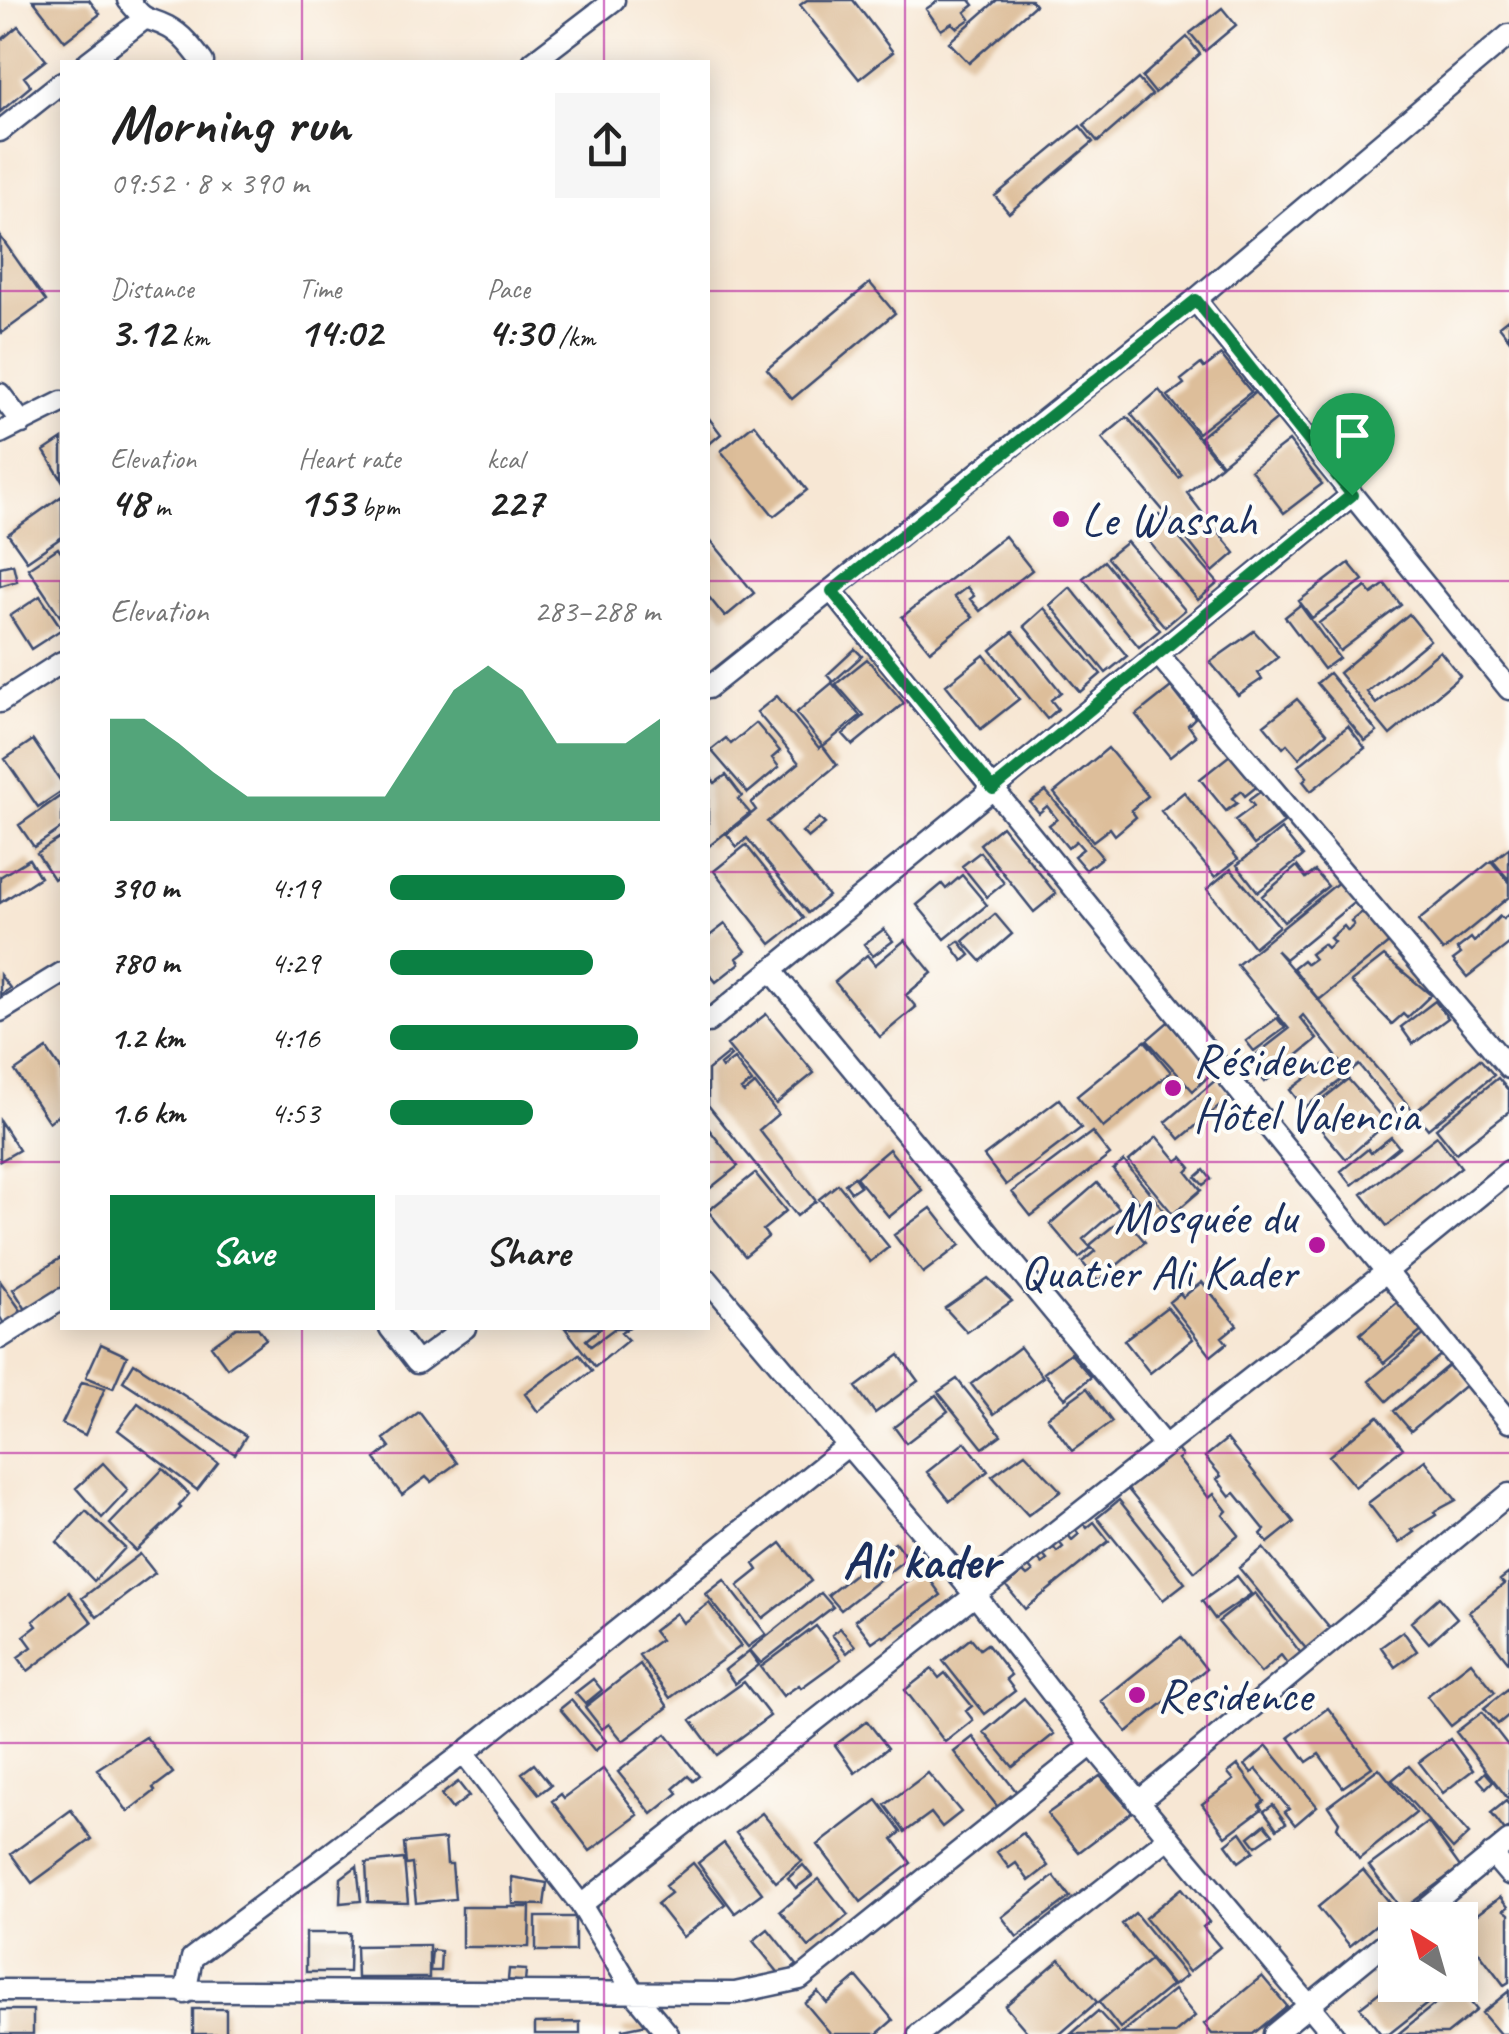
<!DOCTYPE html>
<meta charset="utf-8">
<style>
:root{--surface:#fff;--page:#f6f6f6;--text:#222;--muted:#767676;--accent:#0b8043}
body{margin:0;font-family:Caveat,sans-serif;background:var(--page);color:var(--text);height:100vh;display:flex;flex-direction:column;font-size:38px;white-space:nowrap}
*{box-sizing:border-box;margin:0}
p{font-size:32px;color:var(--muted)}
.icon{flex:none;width:55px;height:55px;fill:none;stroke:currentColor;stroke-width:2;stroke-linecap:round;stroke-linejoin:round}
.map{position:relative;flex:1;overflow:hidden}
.drawer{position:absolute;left:60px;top:60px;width:650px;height:1270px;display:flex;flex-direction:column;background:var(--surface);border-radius:0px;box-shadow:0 5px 25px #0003}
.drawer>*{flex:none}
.needle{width:65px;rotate:323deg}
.buttons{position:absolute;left:1378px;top:1902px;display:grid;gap:20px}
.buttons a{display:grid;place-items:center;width:100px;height:100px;border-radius:0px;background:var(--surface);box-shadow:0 5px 25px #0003;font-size:50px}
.pin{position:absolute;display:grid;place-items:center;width:85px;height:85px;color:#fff;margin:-102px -42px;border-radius:50% 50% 50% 0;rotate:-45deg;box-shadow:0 0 10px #0007}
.pin .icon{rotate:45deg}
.round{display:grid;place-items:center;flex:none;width:105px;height:105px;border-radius:0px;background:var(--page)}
.summary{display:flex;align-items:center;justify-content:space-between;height:170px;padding:0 50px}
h1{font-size:55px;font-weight:700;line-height:75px}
.figures{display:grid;grid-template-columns:repeat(3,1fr);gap:15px;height:170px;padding:10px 50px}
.figures div{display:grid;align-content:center}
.figures b{font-size:42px;font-weight:700}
.figures small{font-size:28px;font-weight:400}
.figures p{font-size:28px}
.chart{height:280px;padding:20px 50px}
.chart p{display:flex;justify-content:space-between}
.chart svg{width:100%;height:180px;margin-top:10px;fill:var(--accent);opacity:.7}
.cta{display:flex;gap:20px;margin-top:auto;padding:20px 50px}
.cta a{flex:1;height:115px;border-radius:0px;background:var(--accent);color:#fff;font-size:40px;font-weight:700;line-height:115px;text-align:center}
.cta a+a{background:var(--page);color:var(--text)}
ul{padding:0 50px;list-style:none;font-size:32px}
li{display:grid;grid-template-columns:160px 120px 1fr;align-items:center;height:75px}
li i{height:25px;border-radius:12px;background:var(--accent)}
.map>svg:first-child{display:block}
.building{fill:#ddbe9a}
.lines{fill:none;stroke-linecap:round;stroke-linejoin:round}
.minor-casing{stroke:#3c4b70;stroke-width:25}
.minor{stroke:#fff;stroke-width:20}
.route-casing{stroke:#fff;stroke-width:20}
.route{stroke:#0b8043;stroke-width:12}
.grid{fill:none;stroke:#b5179e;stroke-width:2.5;stroke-opacity:0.55}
.poi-dot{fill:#b5179e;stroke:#fdfcf7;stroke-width:4}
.labels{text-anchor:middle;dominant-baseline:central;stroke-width:8;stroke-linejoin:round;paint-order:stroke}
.poi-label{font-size:48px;fill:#1b2f5e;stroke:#fdfcf7;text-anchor:start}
.quarter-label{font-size:52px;font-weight:bold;fill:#1b2f5e;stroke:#fdfcf7}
</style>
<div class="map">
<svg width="1509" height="2034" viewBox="0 0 1509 2034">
<rect width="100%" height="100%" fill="#fdfcf7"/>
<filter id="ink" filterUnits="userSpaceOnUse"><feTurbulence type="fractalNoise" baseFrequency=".01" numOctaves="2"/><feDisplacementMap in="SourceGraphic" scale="20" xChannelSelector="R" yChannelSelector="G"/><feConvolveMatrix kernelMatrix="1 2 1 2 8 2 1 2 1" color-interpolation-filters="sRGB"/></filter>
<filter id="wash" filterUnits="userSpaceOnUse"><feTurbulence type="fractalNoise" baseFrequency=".0048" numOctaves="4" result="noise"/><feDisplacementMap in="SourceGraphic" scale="40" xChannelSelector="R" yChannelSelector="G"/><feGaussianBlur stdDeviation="2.25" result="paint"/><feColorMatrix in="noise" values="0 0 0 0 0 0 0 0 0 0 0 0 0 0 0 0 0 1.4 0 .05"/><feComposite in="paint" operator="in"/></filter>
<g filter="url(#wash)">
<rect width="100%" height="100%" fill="#f7e7d4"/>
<g id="blocks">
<path class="building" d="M33 0H89L100 14 65 41Z
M807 0H853L893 52 859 79 800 5Z
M939 0H970L974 5 965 12 970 19 957 28 952 23 941 30 926 9Z
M997 0H1031L1035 5 969 63 949 42Z
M1222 8 1236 25 1205 51 1190 33Z
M18 26 46 60 24 77 31 86 0 112V41Z
M1187 37 1200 54 1155 93 1142 77Z
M1138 79 1152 95 1098 142 1084 125Z
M1080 126 1093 142 1009 213 995 196Z
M0 236 46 301 2 333 0 330Z
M870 283 895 313 792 399 767 369Z
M1509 318V339L1499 326Z
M1221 355 1251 392 1198 433 1168 396 1184 384 1181 380 1201 364 1204 368Z
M1159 390 1221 465 1187 493 1204 515 1182 533 1102 438 1127 417 1179 478 1182 475 1131 414Z
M1258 390 1280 417 1222 464 1200 437Z
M708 417 721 434 708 445Z
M754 424 807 490 774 516 721 451Z
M62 439V480L44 451Z
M1289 441 1322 484 1284 513 1251 470Z
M62 496V537L27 561 8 534Z
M1159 515 1218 583 1198 600 1140 531Z
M1208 519 1235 553 1213 572 1185 537Z
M1005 536 1032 570 980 611 970 599 974 596 967 587 954 597 973 617 930 651 902 617Z
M708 537 754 593 725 617 708 596Z
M1127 542 1185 610 1165 627 1107 558Z
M58 548 62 554V619L28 568Z
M1104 561 1160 630 1139 647 1083 578Z
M1349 563 1363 580 1312 618 1299 601Z
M13 564 17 581 0 586V567Z
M1385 584 1401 605 1340 651 1319 623 1366 587 1372 594Z
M1070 587 1127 656 1106 673 1050 605Z
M40 596 62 629 31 649 10 616Z
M1300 605 1339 658 1324 669 1285 617Z
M1044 608 1101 674 1080 692 1024 626Z
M1409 614 1430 640 1367 692 1376 704 1440 651 1460 676 1390 735 1339 673Z
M1254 631 1278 657 1258 673 1262 679 1238 695 1210 662Z
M1013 632 1061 692 1051 700 1058 709 1047 719 991 650Z
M855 649 862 656 833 682 827 675Z
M984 655 1019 699 981 729 946 685Z
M867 659 904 703 853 745 843 734 864 716 836 684Z
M1329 673 1377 732 1365 741 1317 683Z
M832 683 860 716 823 746 796 713Z
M1171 687 1195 718 1188 725 1196 736 1170 757 1136 715Z
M777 696 819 748 822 745 837 765 767 822 828 896 808 913 747 838 737 847 727 834 756 810 751 803 799 763 757 712Z
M1297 699 1327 733 1299 758 1287 744 1283 748 1264 725Z
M756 723 780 751 772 758 779 767 748 793 711 750 726 738 731 744Z
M1348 726 1365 748 1311 791 1303 781 1307 777 1298 766Z
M33 740 62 783V791L38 807 5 759Z
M1108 748 1148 796 1131 810 1136 817 1115 835 1110 828 1093 841 1054 793Z
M1230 755 1245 774 1250 770 1260 784 1245 796 1241 791 1232 798 1237 803 1226 811 1200 779Z
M708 774 715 783 726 775 742 796 738 799 750 813 708 847Z
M1264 789 1272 799 1268 802 1284 823 1254 845 1235 820 1254 806 1249 800Z
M1046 791 1102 857 1086 870 1074 856 1083 849 1076 841 1068 848 1049 825 1057 819 1047 806 1039 813 1030 802Z
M1184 792 1238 859 1215 877 1161 811Z
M62 795V828L34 847 19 825Z
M819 818 825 824 808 838 802 832Z
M1002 826 1056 894 1034 912 980 844Z
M1281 829 1303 856 1258 892 1237 865Z
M62 837V873L54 879 37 853Z
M746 845 804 918 771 944 714 871Z
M1509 848V880L1493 861Z
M980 852 1004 883 987 897 962 866Z
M29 859 40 877 0 903V877Z
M1491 861 1509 883V897L1443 951 1418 921Z
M1297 866 1306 878 1315 871 1328 886 1284 922 1262 896Z
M1231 869 1279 926 1254 947 1207 889Z
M962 875 987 905 945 939 917 905 942 884 946 889Z
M1340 881 1356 901 1285 959 1276 950 1414 1112 1404 1120 1359 1065 1349 1073 1339 1060 1348 1075 1304 1108 1290 1090 1336 1056 1303 1015 1300 1018 1317 1039 1265 1082 1248 1061 1289 1029 1237 965Z
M1366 909 1391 941 1319 1000 1293 968 1303 960 1307 964 1314 959 1310 954 1323 944 1327 948 1334 942 1330 938 1344 926 1348 931 1354 925 1351 921Z
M995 914 1012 934 981 961 963 941Z
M1509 914V944L1467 977 1453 960 1461 954 1457 949 1471 938 1474 942 1500 916 1503 919Z
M725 924 746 951 737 958 740 963 716 982 708 972V937Z
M884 929 893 941 873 956 864 944Z
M905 940 932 973 906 995 916 1007 880 1037 835 982 867 955 875 965Z
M959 941 970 955 963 961 952 946Z
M1384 956 1431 995 1407 1018 1403 1014 1392 1024 1351 982Z
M0 975 10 988 0 995Z
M1435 1001 1448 1018 1413 1044 1401 1027Z
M766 1014 814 1073 776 1104 727 1045Z
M1277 1018 1285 1028 1254 1051 1246 1041Z
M1168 1022 1213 1072 1193 1091 1147 1040Z
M1145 1041 1171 1072 1103 1128 1077 1096Z
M47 1049 62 1071V1112L49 1122 15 1071Z
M729 1053 731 1056 720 1065 722 1068 734 1059 752 1082 741 1090 744 1093 755 1084 778 1114 759 1130 816 1201 797 1216 708 1105V1070Z
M1480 1059 1494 1075 1428 1129 1415 1112Z
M1498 1078 1509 1091V1112L1456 1153 1436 1128Z
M1217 1079 1231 1097 1180 1139 1166 1122Z
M1348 1079 1387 1123 1346 1159 1320 1128 1328 1122 1314 1106Z
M1059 1099 1081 1128 1006 1185 984 1156Z
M0 1121 19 1150 0 1161Z
M708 1128 738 1166 708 1190Z
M1092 1132 1110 1155 1031 1216 1012 1192Z
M1437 1136 1461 1167 1387 1226 1362 1194Z
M1157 1137 1177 1161 1182 1157 1191 1168 1187 1172 1201 1190 1173 1214 1129 1161Z
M1391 1137 1399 1147 1352 1185 1341 1171 1368 1149 1371 1153Z
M889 1149 922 1190 889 1217 856 1177Z
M1124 1161 1171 1219 1160 1228 1113 1170Z
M1204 1170 1211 1179 1203 1185 1196 1177Z
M755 1173 786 1211 763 1230 768 1237 745 1256 708 1211Z
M854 1177 860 1186 851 1192 845 1184Z
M1097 1183 1119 1208 1083 1239 1091 1248 1079 1258 1050 1224Z
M838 1184 889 1247 870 1262 819 1199Z
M931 1208 960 1245 923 1273 894 1235Z
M1124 1217 1145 1242 1098 1281 1082 1262 1095 1251 1090 1245Z
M62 1257V1295L30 1316 13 1289Z
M988 1278 1012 1301 967 1332 945 1308Z
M0 1281 22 1312 4 1324 0 1317Z
M1202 1282 1237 1325 1222 1337 1227 1343 1211 1356 1169 1302 1180 1293 1183 1297Z
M1400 1300 1424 1329 1384 1363 1360 1334Z
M1167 1307 1193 1339 1150 1373 1124 1340Z
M236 1328H258L266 1339 227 1368 211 1346Z
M565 1328H601L586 1340 591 1346 615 1328H628L621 1333 628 1340 595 1367Z
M1426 1333 1443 1353 1387 1401 1369 1381Z
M101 1344 127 1356 113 1388 86 1377Z
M1020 1347 1043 1377 994 1414 971 1384Z
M1070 1353 1091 1377 1065 1398 1044 1373Z
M579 1354 592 1371 538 1412 525 1394Z
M899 1355 918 1381 875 1413 856 1387Z
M134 1363 246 1436 235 1454 123 1381Z
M1451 1363 1468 1383 1411 1431 1394 1411Z
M957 1379 1001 1435 983 1448 938 1392Z
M82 1382 105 1388 85 1435 62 1424Z
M1087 1388 1112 1422 1072 1451 1047 1417Z
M936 1395 948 1411 906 1443 894 1427Z
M138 1403 218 1463 197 1490 118 1430Z
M419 1412 457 1463 431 1482 426 1477 402 1495 375 1459 390 1447 384 1439Z
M1378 1416 1403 1448 1355 1487 1329 1456Z
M1227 1439 1294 1522 1268 1543 1261 1534 1265 1530 1235 1493 1230 1496 1217 1479 1221 1476 1205 1457Z
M965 1442 988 1471 950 1501 927 1472Z
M1175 1447 1182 1456 1178 1459 1209 1498 1214 1494 1227 1511 1223 1515 1239 1535 1195 1572 1126 1487Z
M1025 1453 1061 1491 1028 1515 992 1476Z
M1425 1460 1456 1500 1434 1512 1436 1515 1412 1530 1414 1532 1399 1543 1368 1503Z
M103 1463 128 1490 102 1518 76 1488Z
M163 1469 189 1494 179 1506 181 1508 136 1551 110 1524Z
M1119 1500 1185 1583 1163 1600 1097 1518Z
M86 1511 125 1548 94 1581 57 1542Z
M1094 1522 1109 1541 1025 1609 1006 1586 1023 1572 1027 1576 1033 1572 1029 1567 1038 1559 1042 1564 1047 1560 1043 1555 1053 1547 1057 1552 1063 1547 1059 1542 1068 1535 1072 1540 1079 1534 1075 1530 1083 1523 1087 1528Z
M895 1542 907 1558 841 1610 828 1595Z
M781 1543 811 1581 763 1618 738 1586 758 1570 754 1564Z
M1263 1548 1332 1631 1308 1651 1239 1568Z
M140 1554 155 1573 97 1617 82 1598Z
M923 1570 941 1595 884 1637 882 1635 872 1642 855 1620Z
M1509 1573V1663L1469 1612 1504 1584 1500 1580Z
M1237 1576 1251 1594 1215 1619 1202 1601Z
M724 1580 766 1634 748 1647 706 1594Z
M69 1592 92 1622 28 1671 18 1657 32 1647 24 1636 37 1626 33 1621Z
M821 1593 833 1607 761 1663 750 1650Z
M1255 1593 1303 1656 1290 1667 1281 1655 1261 1673 1218 1622Z
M1439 1597 1457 1618 1429 1643 1411 1622Z
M709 1603 741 1646 670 1698 639 1655 660 1640 653 1631 676 1613 683 1623Z
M816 1626 841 1659 801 1688 799 1685 783 1696 761 1667Z
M840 1628 855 1646 847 1653 832 1635Z
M1403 1631 1417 1651 1395 1667 1381 1647Z
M1181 1637 1206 1669 1127 1732 1101 1701Z
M971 1638 980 1649 987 1644 1011 1675 1006 1679 1015 1691 985 1714 943 1661Z
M749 1651 759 1665 735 1684 725 1670Z
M1471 1662 1495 1692 1451 1726 1427 1696Z
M640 1664 668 1707 623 1741 609 1724 602 1729 585 1707Z
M932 1669 939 1678 945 1673 972 1706 966 1711 973 1720 945 1742 905 1690Z
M593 1679 602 1690 585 1704 575 1693Z
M744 1682 770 1716 717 1755 691 1720Z
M1509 1688V1715L1498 1724 1484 1708Z
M1024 1698 1054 1734 1013 1767 984 1732Z
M571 1700 606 1741 595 1751 560 1709Z
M1328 1708 1372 1767 1343 1787 1319 1754 1307 1762 1289 1737Z
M1482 1712 1509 1747V1800L1456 1732Z
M867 1721 888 1748 855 1773 835 1745Z
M666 1734 699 1776 693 1781 688 1776 674 1788 678 1793 652 1814 618 1772Z
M146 1737 173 1773 153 1788 155 1791 128 1812 97 1769Z
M973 1737 1020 1796 1001 1811 954 1752Z
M1450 1739 1473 1770 1443 1793 1419 1762Z
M1267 1746 1317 1806 1295 1825 1285 1812 1289 1809 1256 1769 1252 1773 1245 1765Z
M534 1764 551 1785 539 1794 522 1773Z
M1238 1765 1264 1801 1259 1805 1262 1809 1226 1836 1202 1804 1234 1780 1228 1773Z
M1409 1766 1469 1834 1453 1849 1392 1780Z
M1379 1768 1416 1813 1359 1859 1337 1827 1339 1822 1328 1806Z
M603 1769 638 1815 590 1851 552 1801 561 1794 564 1798Z
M1485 1772 1493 1781 1486 1788 1478 1779Z
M928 1773 961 1812 942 1827 931 1813 905 1832 885 1805Z
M1100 1776 1132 1812 1079 1852 1047 1814Z
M458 1782 469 1796 452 1809 441 1795Z
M877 1800 901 1832 893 1839 911 1863 861 1902 818 1845Z
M1506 1801 1509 1805V1828L1505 1831 1491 1813Z
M1273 1805 1286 1823 1277 1829 1264 1811Z
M71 1810 92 1839 32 1883 11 1854Z
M762 1813 802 1861 776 1882 736 1833Z
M1428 1822 1460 1867 1402 1910 1369 1866Z
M1265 1824 1273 1834 1256 1846 1249 1837Z
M1241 1832 1254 1851 1239 1862 1226 1844Z
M1023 1833 1048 1866 1029 1881 1016 1863 1009 1868 997 1852Z
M445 1839 447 1864H452L455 1899 416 1903 412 1864 406 1865 404 1843Z
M724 1843 762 1893 735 1913 698 1863Z
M404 1859 408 1903 368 1902 366 1863Z
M693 1863 725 1904 683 1937 657 1904 671 1893 665 1886Z
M803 1865 812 1876 796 1888 788 1878Z
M357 1866 361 1901 340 1903 341 1878Z
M1363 1870 1395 1909 1350 1946 1318 1907Z
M1054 1876 1070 1897 1017 1937 1002 1917Z
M512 1877 547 1883 544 1905 513 1904Z
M819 1879 848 1915 809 1947 780 1911Z
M1182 1888 1209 1922 1203 1927 1220 1947 1189 1972 1145 1918Z
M1500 1897 1508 1907 1504 1910 1509 1914V1982L1504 1985 1460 1927Z
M462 1907H530L529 1947H462Z
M1135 1913 1186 1976 1173 1986 1122 1924Z
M536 1917H575V1951H536Z
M768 1929 797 1965 782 1977 753 1941Z
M306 1933H350L349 1972H306Z
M429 1945V1978H357L356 1946Z
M432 1950 441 1951 440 1971H430Z
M1060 1959 1097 2002 1060 2034H1029L1005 2006Z
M1150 1960 1171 1986 1120 2028 1099 2002Z
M509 1969 526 1970 525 1982 508 1980Z
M1262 1976 1287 2006 1253 2034H1212L1204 2024Z
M857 1977 893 2020 877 2034H831L805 2003 818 1992 827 2003Z
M1395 1980V1985H1451L1389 2034H1381L1360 2007Z
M1457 1986 1477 2010 1447 2034H1398Z
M1174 1990 1195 2016 1174 2034H1121Z
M1509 1991V2034H1500L1482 2013Z
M193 2009H226V2034H193Z
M0 2010H33V2034H0Z
M1098 2011 1117 2032 1115 2034H1071Z
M580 2022V2034H535V2023Z
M657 2022 659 2034H624L623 2029Z"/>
</g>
</g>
<g filter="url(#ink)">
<use href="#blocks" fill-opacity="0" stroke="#3c4b70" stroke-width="2.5"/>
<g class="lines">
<g class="minor-casing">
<path id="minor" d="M128 0C148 25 144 15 168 27 183 35 193 49 203 62
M88 62 144 19
M533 62 614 0
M0 131 62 82
M1195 300 1509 689
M0 394 22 423
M0 433 62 402
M832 591 1509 1422
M1158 654 1509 1068
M708 688 1195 300 1509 35
M0 702 62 662
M771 970 1163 1444
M0 1011 62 973
M708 1022 1352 495
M708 1280 976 1596 1092 1745 1333 2034
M390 1328 417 1363 465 1328
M0 1338 62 1299
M464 1753 581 1905 635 1994 668 2034
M1138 1802 1509 1494
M1492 1854 1509 1874
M581 1905 1386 1272 1509 1171
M1413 1920 1509 1841
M0 1990 735 1993 800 1979 1092 1745
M185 1993 192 1958 464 1753 847 1446
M919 2034 1168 1838
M1274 2034 1395 1935"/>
</g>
<use href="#minor" class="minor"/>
</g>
</g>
<g class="lines" filter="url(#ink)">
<g class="route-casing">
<path id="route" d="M1196 300 1352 495 993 789 832 591Z"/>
</g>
<use href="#route" class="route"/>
</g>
<path class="grid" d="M302 0V62M604 0V62M905 0V2034M1207 0V2034M0 291H62M708 291H1509M0 581H62M708 581H1509M0 872H62M708 872H1509M0 1162H62M708 1162H1509M302 1328V2034M604 1328V2034M0 1453H1509M0 1743H1509"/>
<g class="poi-dot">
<circle cx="1061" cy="519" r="10"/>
<circle cx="1173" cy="1088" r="10"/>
<circle cx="1317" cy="1245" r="10"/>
<circle cx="1137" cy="1695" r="10"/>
</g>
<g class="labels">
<g class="poi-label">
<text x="1081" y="519">Le Wassah</text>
<text x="1193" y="1060">Résidence<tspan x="1193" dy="55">Hôtel Valencia</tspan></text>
<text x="1297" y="1217" text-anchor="end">Mosquée du<tspan x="1297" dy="55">Quatier Ali Kader</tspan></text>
<text x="1157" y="1695">Residence</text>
</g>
<g class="quarter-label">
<text x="921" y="1561">Ali kader</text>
</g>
</g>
</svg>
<div class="buttons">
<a><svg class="needle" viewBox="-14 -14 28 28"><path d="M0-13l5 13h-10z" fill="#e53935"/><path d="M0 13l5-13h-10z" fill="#767676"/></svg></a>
</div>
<div class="pin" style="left:1352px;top:495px;background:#1e9e55"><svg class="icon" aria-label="arrive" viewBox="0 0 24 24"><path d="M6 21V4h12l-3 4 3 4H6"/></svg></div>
<section class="drawer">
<div class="summary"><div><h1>Morning run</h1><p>09:52 · 8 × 390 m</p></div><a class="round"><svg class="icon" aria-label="share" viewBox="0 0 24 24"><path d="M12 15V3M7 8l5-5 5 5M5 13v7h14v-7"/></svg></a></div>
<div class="figures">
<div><p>Distance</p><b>3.12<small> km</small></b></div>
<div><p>Time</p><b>14:02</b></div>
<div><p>Pace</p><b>4:30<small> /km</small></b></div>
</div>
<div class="figures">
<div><p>Elevation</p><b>48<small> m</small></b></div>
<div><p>Heart rate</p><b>153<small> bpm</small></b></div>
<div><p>kcal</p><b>227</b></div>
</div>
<div class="chart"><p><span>Elevation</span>283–288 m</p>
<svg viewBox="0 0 160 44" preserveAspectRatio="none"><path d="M0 44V19L10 19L20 25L30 32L40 38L50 38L60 38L70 38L80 38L90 25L100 12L110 6L120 12L130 25L140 25L150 25L160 19V44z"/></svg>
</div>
<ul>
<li><b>390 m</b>4:19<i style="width:87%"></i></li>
<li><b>780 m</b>4:29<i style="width:75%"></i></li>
<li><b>1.2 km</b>4:16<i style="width:92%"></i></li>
<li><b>1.6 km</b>4:53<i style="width:53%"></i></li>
</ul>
<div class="cta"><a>Save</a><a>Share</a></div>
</section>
</div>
